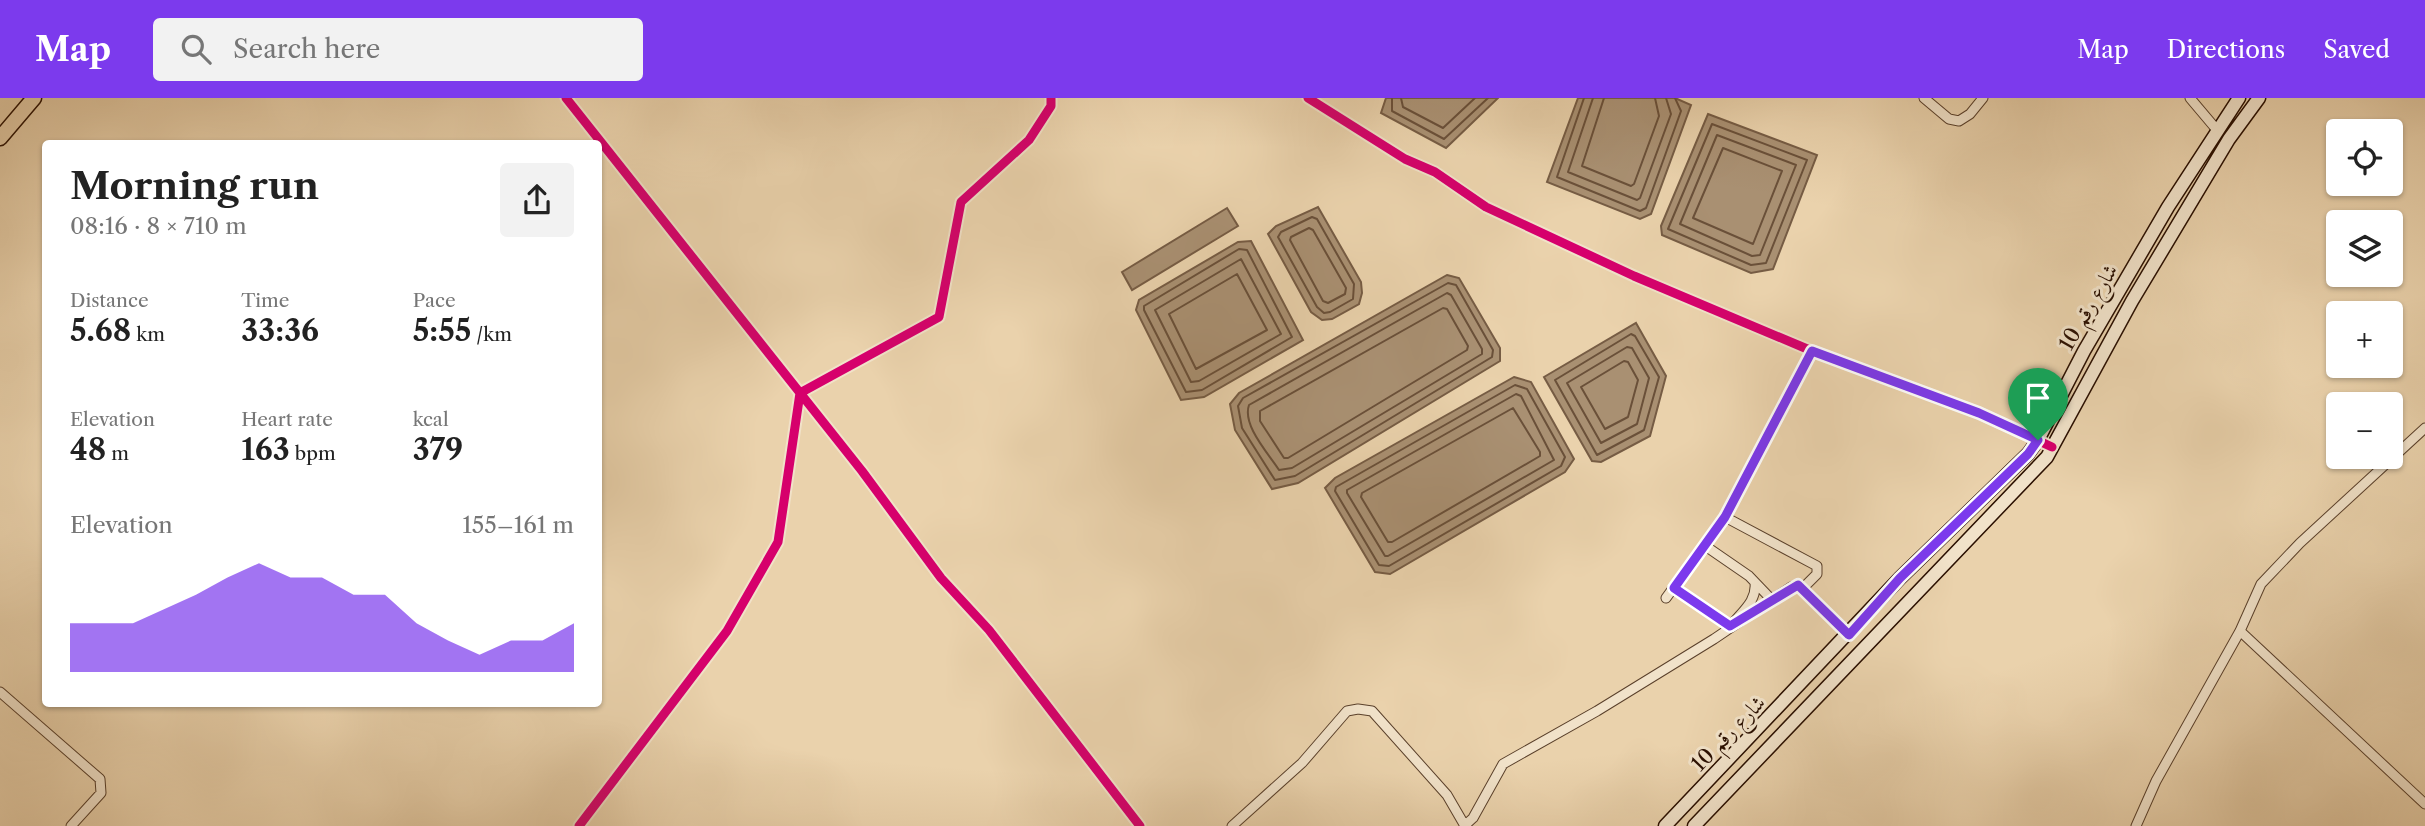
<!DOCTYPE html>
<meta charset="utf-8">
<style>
:root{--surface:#fff;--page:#f2f2f2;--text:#222;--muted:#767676;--accent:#7c3aed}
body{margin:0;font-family:"Libre Caslon Text",Amiri,serif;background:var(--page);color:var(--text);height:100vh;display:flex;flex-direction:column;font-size:26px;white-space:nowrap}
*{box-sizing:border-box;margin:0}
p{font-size:23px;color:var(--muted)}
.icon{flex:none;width:38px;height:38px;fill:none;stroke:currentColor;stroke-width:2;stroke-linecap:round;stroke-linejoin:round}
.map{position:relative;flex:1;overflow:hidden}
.sheet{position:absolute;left:42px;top:42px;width:560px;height:567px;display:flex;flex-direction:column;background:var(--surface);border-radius:7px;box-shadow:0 2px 5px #0004}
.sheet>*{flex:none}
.buttons{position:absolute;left:2326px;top:21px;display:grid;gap:14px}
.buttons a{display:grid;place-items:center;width:77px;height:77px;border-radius:7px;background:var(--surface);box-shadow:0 2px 5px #0004;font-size:35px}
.pin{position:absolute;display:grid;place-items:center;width:60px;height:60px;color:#fff;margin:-72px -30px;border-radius:50% 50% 50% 0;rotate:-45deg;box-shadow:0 0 7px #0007}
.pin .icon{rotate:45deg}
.round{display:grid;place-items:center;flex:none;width:74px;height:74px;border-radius:7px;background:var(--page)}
.summary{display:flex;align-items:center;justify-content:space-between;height:119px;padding:0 28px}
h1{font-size:38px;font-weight:700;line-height:52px}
.stats{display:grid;grid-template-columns:repeat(3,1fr);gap:10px;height:119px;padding:7px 28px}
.stats div{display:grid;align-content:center}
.stats b{font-size:30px;font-weight:700}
.stats small{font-size:19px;font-weight:400}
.stats p{font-size:19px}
.chart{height:196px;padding:14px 28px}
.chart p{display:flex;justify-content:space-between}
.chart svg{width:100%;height:126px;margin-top:7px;fill:var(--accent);opacity:.7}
header{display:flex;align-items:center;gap:42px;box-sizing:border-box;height:98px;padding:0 35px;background:var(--accent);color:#fff}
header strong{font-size:33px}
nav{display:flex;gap:38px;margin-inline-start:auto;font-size:24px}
.search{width:490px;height:63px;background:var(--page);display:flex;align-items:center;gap:18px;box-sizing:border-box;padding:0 24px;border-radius:7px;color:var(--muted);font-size:26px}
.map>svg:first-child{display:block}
.water{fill:#a99072;stroke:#765c44;stroke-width:2}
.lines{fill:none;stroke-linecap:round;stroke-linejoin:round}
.shore{stroke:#6a5039;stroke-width:2}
.minor-casing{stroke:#5a402b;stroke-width:11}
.secondary-casing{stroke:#2a0f00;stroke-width:15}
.primary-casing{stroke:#2a0f00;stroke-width:17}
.minor{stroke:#f1e2c9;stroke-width:9}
.secondary{stroke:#f1e2c9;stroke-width:12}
.primary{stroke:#ead2ac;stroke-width:14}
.cycleway-casing{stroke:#f1e2c9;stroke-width:13}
.cycleway{stroke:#d6006c;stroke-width:9}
.route-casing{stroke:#fff;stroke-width:14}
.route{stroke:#7c3aed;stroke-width:9}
.labels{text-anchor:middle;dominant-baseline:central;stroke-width:6;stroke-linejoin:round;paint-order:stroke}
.street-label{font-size:21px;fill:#2a0f00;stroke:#f1e2c9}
</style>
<header>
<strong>Map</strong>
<div class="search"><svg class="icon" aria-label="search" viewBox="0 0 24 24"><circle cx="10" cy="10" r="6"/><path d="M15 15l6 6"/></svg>Search here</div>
<nav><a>Map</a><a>Directions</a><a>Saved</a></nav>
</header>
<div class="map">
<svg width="2425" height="728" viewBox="0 0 2425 728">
<rect width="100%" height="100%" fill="#ead2ac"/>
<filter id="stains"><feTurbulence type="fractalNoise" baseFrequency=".00286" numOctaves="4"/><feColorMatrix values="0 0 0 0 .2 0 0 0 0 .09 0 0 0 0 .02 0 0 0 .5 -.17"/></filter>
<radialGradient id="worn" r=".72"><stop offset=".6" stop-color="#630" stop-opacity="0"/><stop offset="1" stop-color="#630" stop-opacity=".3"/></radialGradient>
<path class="water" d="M1386 0H1498L1446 50 1381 15Z
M1578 0H1675L1691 7 1651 116 1640 121 1547 84Z
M1708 16 1817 57 1773 171 1751 175 1662 137 1661 128Z
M1318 109 1361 184 1362 195 1359 206 1332 221 1322 222 1311 214 1268 136 1276 128Z
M1227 110 1238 128 1132 192 1122 174Z
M1251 143 1303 242 1204 299 1181 302 1136 212 1139 202 1238 144Z
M1447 177 1459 180 1500 250V263L1298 385 1272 391 1235 332 1230 306 1239 295Z
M1636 225 1666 278 1650 338 1601 364 1592 363 1544 279Z
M1514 279 1531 284 1574 361 1565 374 1390 476 1375 474 1325 390 1335 380Z"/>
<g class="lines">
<path class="shore" d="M1392 0V13L1444 41 1488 0
M1401 0 1403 9 1443 30 1475 0
M1584 0 1557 79 1640 113 1646 110 1681 13 1675 0
M1593 0 1568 74 1637 102 1640 100 1671 16 1666 0
M1604 0 1582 68 1631 88 1634 86 1659 18 1655 0
M1712 26 1807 62 1766 165 1751 167 1668 131Z
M1717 37 1796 67 1760 157 1752 158 1680 126Z
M1723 50 1782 73 1753 146 1693 120Z
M1312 119 1317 121 1354 186 1353 201 1330 214 1324 215 1317 209 1278 139 1281 134Z
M1309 130 1313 132 1346 190 1345 196 1328 205 1323 203 1290 142 1291 139Z
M1239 151 1247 152 1292 239 1202 292 1186 294 1144 212V208Z
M1241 161 1281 236 1199 283 1191 284 1155 212Z
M1237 176 1267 232 1196 271 1169 216Z
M1448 185 1456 187 1493 252 1492 259 1295 378 1275 382 1242 330 1238 308 1243 300Z
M1447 195 1451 197 1482 251V256L1292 370 1279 372C1268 355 1242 327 1249 307Z
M1443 210 1447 211 1468 248 1467 252 1288 360H1284L1260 323V313Z
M1631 236 1635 238 1659 279 1644 332 1597 357 1555 282Z
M1627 249 1632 250 1649 280 1637 326 1601 345 1567 285Z
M1624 263 1628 264 1638 282 1628 319 1605 331 1581 289Z
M1515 287 1527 291 1565 359 1561 368 1389 468 1379 467 1335 393 1336 389Z
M1516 296 1521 298 1554 362 1388 458H1385L1347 395V392Z
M1513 310 1540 354V358L1392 444H1388L1361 399 1362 395Z"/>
<g class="minor-casing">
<path id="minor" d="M566 0 862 373 941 480 989 532 1140 728
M1308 0 1405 61 1435 74 1486 109 1634 178 1812 253 1979 315 2052 349
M1924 0 1949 21 1959 23 1970 16 1983 0
M2190 0 2217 32
M1725 419 1817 468V476L1803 490
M1704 447 1749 478 1772 502
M1673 490 1730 529C1741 514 1757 504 1755 485
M1666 500 1725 419 1812 253
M2240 533 2425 706
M0 594 100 681 101 695 71 728
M579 728 727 533 778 444 800 295 939 219 961 104 1029 42 1051 8V0
M1232 728 1302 665 1347 613 1358 611 1372 613 1447 697 1465 728
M1464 728 1473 720 1503 666 1597 613 1714 541 1791 489 1798 487 1803 490 1849 537
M2136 728 2156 683 2240 533 2261 486 2300 445 2425 330"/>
</g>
<g class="secondary-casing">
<path id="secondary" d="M1665 728 1900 480 2028 356 2038 342 2084 253 2168 109 2239 0
M1694 728 2047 359 2132 203 2229 41 2259 0"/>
</g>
<g class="primary-casing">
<path id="primary" d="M0 40 34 0"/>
</g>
<use href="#minor" class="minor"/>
<use href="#secondary" class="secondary"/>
<use href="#primary" class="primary"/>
<g class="cycleway-casing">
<path id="cycleway" d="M566 0 862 373 941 480 989 532 1140 728
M1308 0 1405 61 1435 74 1486 109 1634 178 1812 253 1979 315 2052 349
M579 728 727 533 778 444 800 295 939 219 961 104 1029 42 1051 8V0"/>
</g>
<use href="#cycleway" class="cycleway"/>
</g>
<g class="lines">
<g class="route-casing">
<path id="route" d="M1812 253 1979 315 2038 342 2028 356 1900 480 1849 537 1798 487 1730 528 1674 490 1725 419Z"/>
</g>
<use href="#route" class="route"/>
</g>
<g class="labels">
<g class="street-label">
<text transform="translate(2088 209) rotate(-60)">شارع رقم 10</text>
<text transform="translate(1728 635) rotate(-46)">شارع رقم 10</text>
</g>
</g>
<rect width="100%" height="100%" filter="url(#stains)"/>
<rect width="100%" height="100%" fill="url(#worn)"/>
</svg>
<div class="buttons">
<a><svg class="icon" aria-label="locate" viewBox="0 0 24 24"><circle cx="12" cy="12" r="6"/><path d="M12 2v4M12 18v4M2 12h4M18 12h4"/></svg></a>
<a><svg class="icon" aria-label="layers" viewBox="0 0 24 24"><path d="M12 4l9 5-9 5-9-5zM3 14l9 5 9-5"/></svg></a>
<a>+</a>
<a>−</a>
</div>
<div class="pin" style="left:2038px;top:342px;background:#1e9e55"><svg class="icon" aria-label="arrive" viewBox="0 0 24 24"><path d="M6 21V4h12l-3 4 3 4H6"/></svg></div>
<section class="sheet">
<div class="summary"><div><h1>Morning run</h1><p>08:16 · 8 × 710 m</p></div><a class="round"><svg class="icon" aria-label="share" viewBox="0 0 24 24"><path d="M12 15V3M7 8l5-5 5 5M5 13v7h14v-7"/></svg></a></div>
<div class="stats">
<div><p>Distance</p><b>5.68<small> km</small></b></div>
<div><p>Time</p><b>33:36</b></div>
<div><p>Pace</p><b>5:55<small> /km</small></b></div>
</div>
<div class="stats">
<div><p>Elevation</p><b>48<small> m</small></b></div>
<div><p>Heart rate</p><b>163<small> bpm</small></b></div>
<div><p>kcal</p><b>379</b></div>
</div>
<div class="chart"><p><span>Elevation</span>155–161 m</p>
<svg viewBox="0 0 160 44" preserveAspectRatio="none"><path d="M0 44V27L10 27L20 27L30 22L40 17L50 11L60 6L70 11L80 11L90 17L100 17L110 27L120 33L130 38L140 33L150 33L160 27V44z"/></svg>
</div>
</section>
</div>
